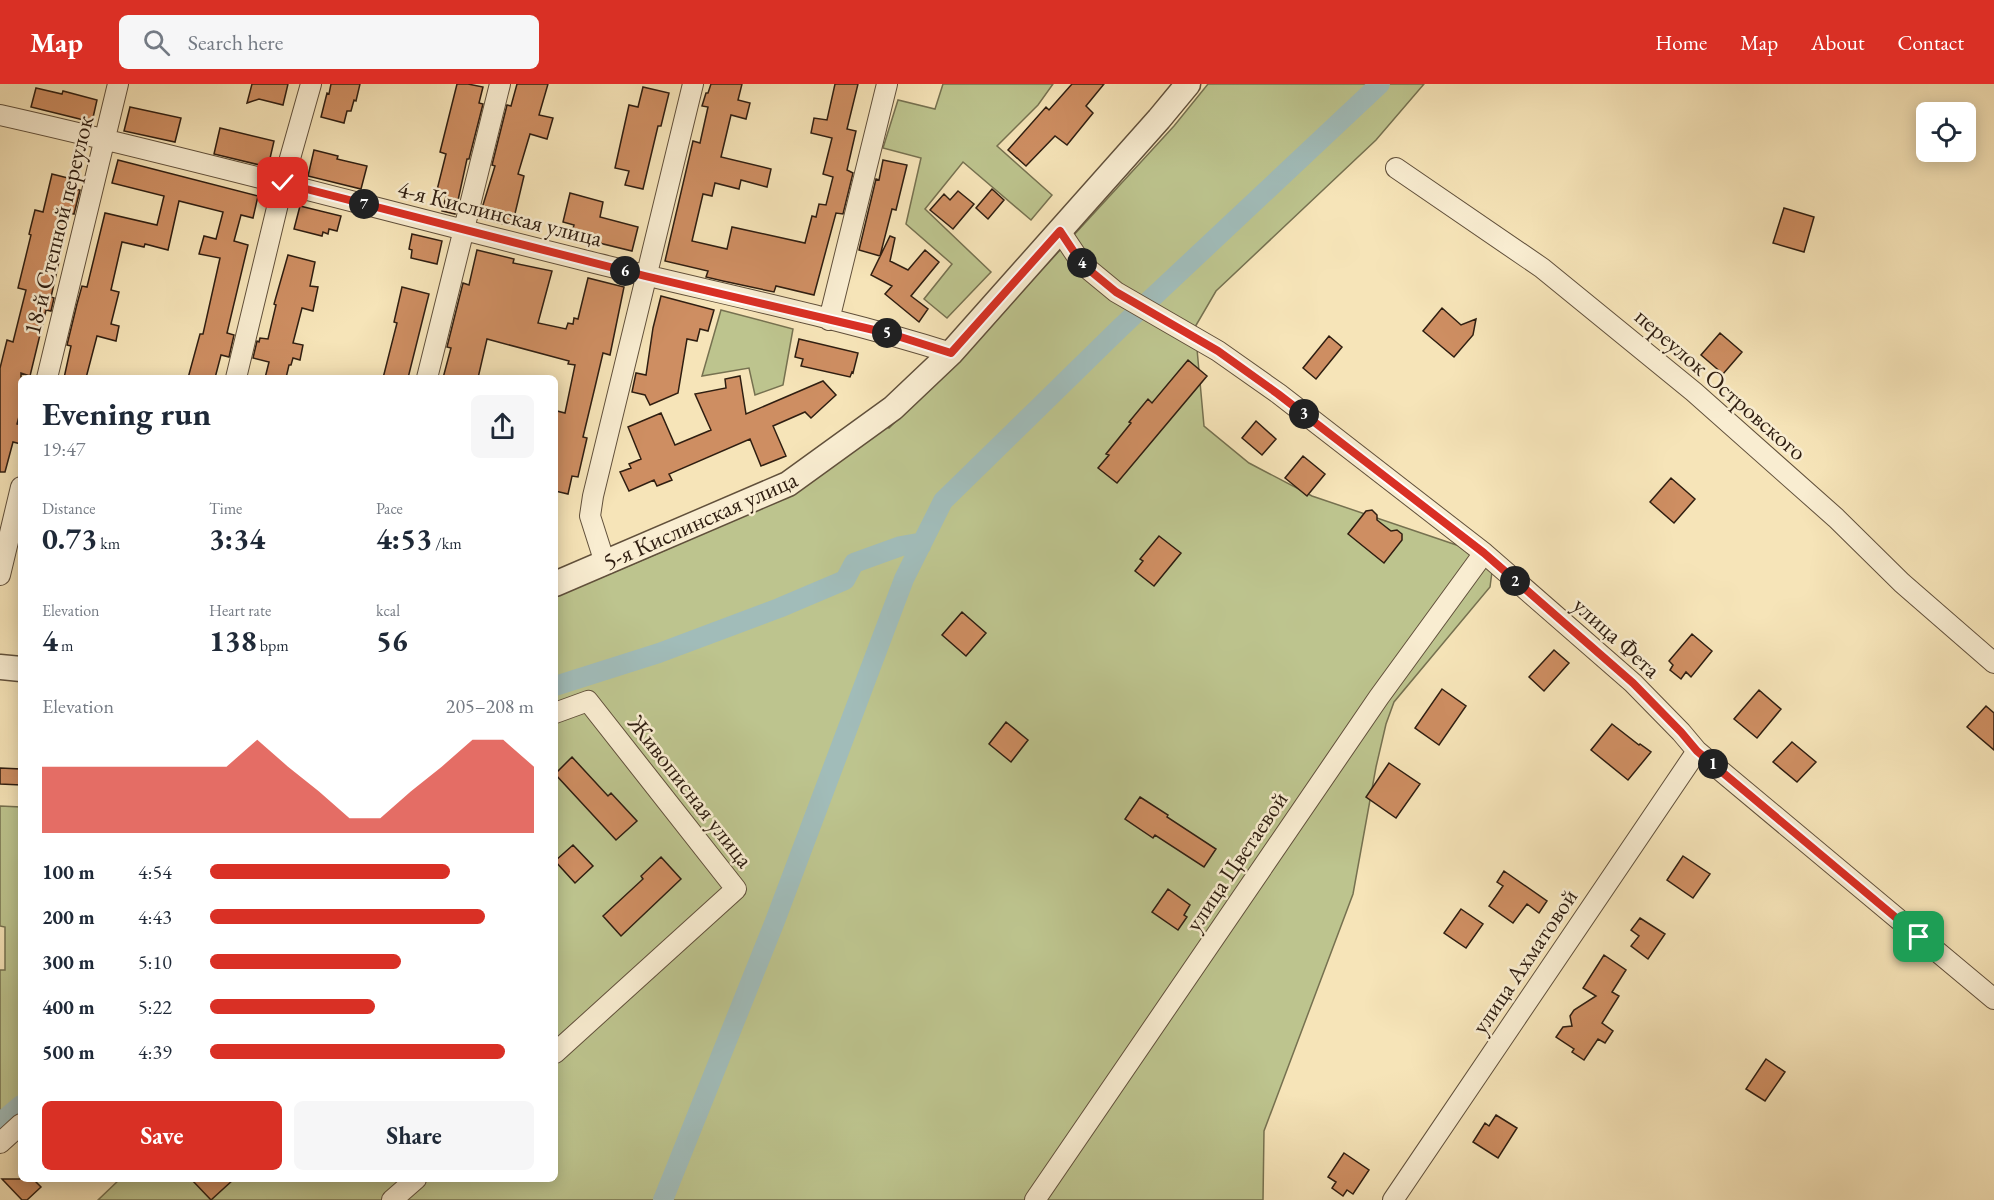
<!DOCTYPE html>
<meta charset="utf-8">
<style>
:root{--surface:#fff;--page:#f6f6f7;--text:#1f2937;--muted:#747a83;--accent:#d93025}
body{margin:0;font-family:"EB Garamond",serif;background:var(--page);color:var(--text);height:100vh;display:flex;flex-direction:column;font-size:22px;white-space:nowrap}
*{box-sizing:border-box;margin:0}
p{font-size:20px;color:var(--muted)}
.icon{flex:none;width:33px;height:33px;fill:none;stroke:currentColor;stroke-width:2;stroke-linecap:round;stroke-linejoin:round}
.map{position:relative;flex:1;overflow:hidden}
.details{position:absolute;left:18px;top:291px;width:540px;height:807px;display:flex;flex-direction:column;background:var(--surface);border-radius:9px;box-shadow:0 3px 15px #0003}
.details>*{flex:none}
.controls{position:absolute;left:1916px;top:18px;display:grid;gap:12px}
.controls a{display:grid;place-items:center;width:60px;height:60px;border-radius:9px;background:var(--surface);box-shadow:0 3px 15px #0003;font-size:30px}
.pin{position:absolute;display:grid;place-items:center;width:51px;height:51px;color:#fff;margin:-26px;border-radius:12px;box-shadow:0 3px 9px #0006}
.km{position:absolute;width:30px;height:30px;margin:-15px;border-radius:50%;background:#222;color:#fff;font-size:16px;line-height:30px;text-align:center}
.round{display:grid;place-items:center;flex:none;width:63px;height:63px;border-radius:9px;background:var(--page)}
.head{display:flex;align-items:center;justify-content:space-between;height:102px;padding:0 24px}
h1{font-size:33px;font-weight:700;line-height:45px}
.stats{display:grid;grid-template-columns:repeat(3,1fr);gap:9px;height:102px;padding:6px 24px}
.stats div{display:grid;align-content:center}
.stats b{font-size:30px;font-weight:700}
.stats small{font-size:16px;font-weight:400}
.stats p{font-size:16px}
.chart{height:168px;padding:12px 24px}
.chart p{display:flex;justify-content:space-between}
.chart svg{width:100%;height:108px;margin-top:6px;fill:var(--accent);opacity:.7}
.primary-button{display:flex;gap:12px;margin-top:auto;padding:12px 24px}
.primary-button a{flex:1;height:69px;border-radius:9px;background:var(--accent);color:#fff;font-size:24px;font-weight:700;line-height:69px;text-align:center}
.primary-button a+a{background:var(--page);color:var(--text)}
ul{padding:0 24px;list-style:none;font-size:20px}
li{display:grid;grid-template-columns:96px 72px 1fr;align-items:center;height:45px}
li i{height:15px;border-radius:8px;background:var(--accent)}
header{display:flex;align-items:center;gap:36px;box-sizing:border-box;height:84px;padding:0 30px;background:var(--accent);color:#fff}
header strong{font-size:28px}
nav{display:flex;gap:33px;margin-inline-start:auto;font-size:21px}
.search{width:420px;height:54px;background:var(--page);display:flex;align-items:center;gap:15px;box-sizing:border-box;padding:0 21px;border-radius:9px;color:var(--muted);font-size:22px}
.map>svg:first-child{display:block}
.green{fill:#bdc48e;stroke:#767150;stroke-width:1.5}
.lines{fill:none;stroke-linecap:round;stroke-linejoin:round}
.canal{stroke:#a1bcb9;stroke-width:20}
.building{fill:#ce8e62;stroke:#2f1e11;stroke-width:1.5}
.minor-casing{stroke:#61503b;stroke-width:22}
.tertiary-casing{stroke:#61503b;stroke-width:27}
.minor{stroke:#f9edd1;stroke-width:20}
.tertiary{stroke:#f9edd1;stroke-width:24}
.route-casing{stroke:#fff;stroke-width:12}
.route{stroke:#d93025;stroke-width:8}
.labels{text-anchor:middle;dominant-baseline:central;stroke-width:5;stroke-linejoin:round;paint-order:stroke}
.street-label{font-size:24px;fill:#2f1e11;stroke:#f9edd1}
</style>
<header>
<strong>Map</strong>
<div class="search"><svg class="icon" aria-label="search" viewBox="0 0 24 24"><circle cx="10" cy="10" r="6"/><path d="M15 15l6 6"/></svg>Search here</div>
<nav><a>Home</a><a>Map</a><a>About</a><a>Contact</a></nav>
</header>
<div class="map">
<svg width="1994" height="1116" viewBox="0 0 1994 1116">
<rect width="100%" height="100%" fill="#f6e4b8"/>
<filter id="stains"><feTurbulence type="fractalNoise" baseFrequency=".00333" numOctaves="4"/><feColorMatrix values="0 0 0 0 .2 0 0 0 0 .09 0 0 0 0 .02 0 0 0 .5 -.17"/></filter>
<radialGradient id="worn" r=".72"><stop offset=".6" stop-color="#630" stop-opacity="0"/><stop offset="1" stop-color="#630" stop-opacity=".3"/></radialGradient>
<path class="green" d="M943 0H1053L1038 21 997 62 1052 111 1031 136 963 78 925 125 991 188 947 234 924 215 952 180 906 140 921 74 883 64 898 16 935 25Z
M1208 0H1424L1376 56 1216 207 1195 243 1204 342 1249 379 1312 412 1480 469 1493 480 1490 503 1394 618 1386 640 1376 683 1353 810 1264 1047 1263 1116H98L120 1095H555V513L654 471 793 409 882 340 889 344 982 251 1174 42Z
M721 226 793 245 783 301 755 311 749 284 702 292Z
M0 722 21 723V1028L0 1047V886H5V843L0 842Z"/>
<g class="lines">
<path class="canal" d="M555 602 659 569 779 524 845 496 854 479 901 462 918 459 921 462
M0 1039 21 1021
M663 1116 775 837 904 495 943 417 1120 244 1380 0"/>
</g>
<path class="building" d="M252 0H288L283 21 259 15 247 19Z
M331 0H360L356 17 354 16 351 27H347L344 39 321 33 327 9 329 10Z
M457 0H468L483 3 479 19 483 20 469 75H467L455 130 442 127 447 109 437 106 446 70 440 68Z
M517 0H548L539 31 553 34 547 55 530 50 518 90 524 92 512 142 479 134 495 82 492 81 507 21 511 22Z
M711 0H742L738 16 750 19 746 35 731 31 721 73 771 85 767 103 741 96 739 105 715 99 712 112 703 110 692 157 727 165 732 143 805 159 812 132 816 133 819 120 826 121 833 93 823 90 832 54 811 49 814 34 827 36 835 0H858L847 45 856 47 847 86 853 89 843 130 836 129 814 211 776 202 774 208 723 197 706 193 708 187 665 177 693 57 700 59 708 23 702 22 706 9H708Z
M1072 0H1104L1086 22 1093 29 1067 61 1055 52 1026 82 1008 66 1046 23 1049 26Z
M643 3 669 9 661 42H658L643 105 625 101 629 87 615 84 629 21 638 23Z
M36 4 62 10 63 7 97 16 92 38 31 23Z
M130 23 181 34 175 58 124 47Z
M220 44 274 57 268 83 214 70Z
M314 66 338 72 337 75 367 82 361 105 308 92Z
M118 76 258 112 253 134 241 131 234 157 248 161 227 249 234 251 229 273 221 271 215 294H188L200 250H203L220 174 199 170 204 152 216 155 223 128 179 117 168 166 145 160 144 163 122 158 111 206 119 208 111 240 119 242 116 257 97 252 86 294H64L71 262 67 261 77 220 82 202 87 203 105 129 157 141 164 112 112 99Z
M883 76 907 81 896 126 892 125 880 172 859 166 876 95 879 96Z
M52 90 72 95 70 104 80 106 74 130 70 129 60 168 61 169 51 213 54 214 51 227 46 226 30 292 21 289V325L17 340 21 341V360L13 358 5 388H0V284L7 256 13 258 26 206 18 204 31 151 29 150 35 126 43 128Z
M992 105 1004 116 988 135 976 124Z
M958 107 974 120 953 145 930 126 944 110 950 116Z
M570 109 603 118 600 133 638 143 632 167 599 159 598 162 570 156 574 141 563 138Z
M300 122 341 132 337 147 329 145 328 150 323 148 322 152 294 145Z
M1784 124 1814 133 1804 168 1773 159Z
M412 150 442 157 437 180 411 174 412 166 409 165Z
M890 152 895 154 890 177 908 186 925 166 939 178 911 212 928 225 919 238 885 210 892 202 871 191Z
M477 166 514 175 513 179 552 187 538 239 566 245 568 239 573 240 574 234 578 235 588 194 624 203 610 271 603 269 595 303 583 353 587 354 578 393 572 392 568 410 555 407V336L557 327 565 329 575 281 568 280 569 277 487 255 478 294H443L451 264 447 263 463 199 469 201Z
M288 171 315 178 310 202 318 203 313 227 302 224 293 259 303 261 300 276 293 274 291 281H289L286 294H265L269 278 253 274 257 257 259 258 260 254 268 255 276 221 274 220Z
M402 203 429 210 408 294H383L397 239 394 238Z
M661 212 714 226 708 247 700 245 697 257 687 255 678 309 650 321 645 311 632 308 636 289 646 291 653 244Z
M1442 224 1461 241 1476 235 1473 251 1454 273 1423 247Z
M1720 249 1742 268 1723 290 1701 271Z
M1329 252 1342 263 1316 295 1303 284Z
M799 255 858 269 853 289 852 288 850 293 801 282 803 275 795 273Z
M1188 276 1207 292 1117 399 1098 384 1109 371 1106 370 1131 339 1129 338 1148 315 1152 319Z
M740 292 746 330 823 297 836 311 811 334 805 328 773 342 786 372 761 382 750 355 669 390 672 396 657 402 654 396 629 407 620 388 631 384 629 380 641 375 628 343 661 329 675 361 711 346 695 310 726 304 725 295Z
M1256 337 1276 355 1262 371 1242 354Z
M1303 372 1325 390 1307 412 1285 394Z
M1671 394 1695 415 1674 439 1650 418Z
M1372 426 1377 431V436L1391 447 1397 446 1402 450V456L1384 479 1348 450 1366 427Z
M1159 452 1181 469 1154 502 1135 487 1143 477 1140 475Z
M962 528 986 549 966 572 942 551Z
M1692 550 1712 567 1691 593 1686 588 1681 595 1670 586 1673 581 1669 577Z
M1554 566 1569 579 1544 607 1529 593Z
M1442 605 1466 622 1439 661 1415 644Z
M1759 606 1781 625 1757 654 1734 635Z
M1986 622 1994 629V666L1967 643Z
M1006 638 1028 656 1011 678 989 660Z
M1612 640 1639 661 1640 660 1651 668 1628 696 1591 666Z
M1792 658 1816 678 1797 698 1773 678Z
M572 673 608 712 611 709 637 737 616 756 555 690Z
M1389 679 1420 700 1396 734 1366 713Z
M0 684 21 685V701L0 700Z
M1140 713 1168 731 1167 733 1216 765 1204 783 1155 751 1153 754 1125 735Z
M573 761 593 782 575 799 555 777Z
M1683 772 1710 790 1693 814 1667 796Z
M661 773 681 795 621 852 603 832 643 795 641 792Z
M1504 787 1547 817 1539 829 1527 820 1513 839 1489 822 1503 802 1497 798Z
M1168 805 1190 821 1184 831 1187 833 1178 846 1152 828Z
M1461 825 1483 840 1466 864 1444 849Z
M1640 834 1665 850 1648 875 1631 862 1639 852 1631 846Z
M1604 871 1626 886 1612 908 1619 912 1602 939 1613 947 1605 959 1598 955 1584 976 1572 968 1574 965 1556 953 1563 943 1572 942 1570 932 1574 926 1596 912 1583 904Z
M1766 975 1785 988 1765 1017 1746 1005Z
M1496 1031 1517 1044 1498 1074 1473 1058 1485 1039 1489 1042Z
M1344 1069 1369 1086 1353 1110 1347 1106 1343 1112 1332 1104 1336 1098 1328 1093Z
M2 1095H33L41 1103 27 1116H22Z
M191 1095H234L211 1116Z"/>
<g class="lines">
<g class="minor-casing">
<path id="minor" d="M0 31C196 75 389 128 583 176 706 207 831 231 951 269
M1396 84 1542 184 1694 308 1836 434 1902 499 1994 579
M1060 147 1082 180 1116 208 1218 267 1279 310 1484 469 1633 599 1681 648 1697 667 1994 915
M829 236 887 0
M47 294 118 0
M236 294 283 99 311 0
M427 294 500 0
M605 479 590 432 593 412 693 0
M0 491 21 403
M555 629 588 617 736 805 555 969
M0 1059 21 1040
M392 1116 416 1095
M1035 1116 1379 613 1484 469
M1393 1116 1697 667"/>
</g>
<g class="tertiary-casing">
<path id="tertiary" d="M555 500 788 400 893 324 951 269 1159 35 1188 0
M0 583 21 585"/>
</g>
<use href="#minor" class="minor"/>
<use href="#tertiary" class="tertiary"/>
</g>
<g class="lines">
<g class="route-casing">
<path id="route" d="M283 99 645 192 891 250 951 269 1060 147 1082 180 1116 208 1218 267 1278 310 1484 469 1633 599 1681 648 1697 667 1919 853"/>
</g>
<use href="#route" class="route"/>
</g>
<g class="labels">
<g class="street-label">
<text transform="translate(500 129) rotate(14)">4-я Кислинская улица</text>
<text transform="translate(58 141) rotate(-76)">18-й Степной переулок</text>
<text transform="translate(1721 300) rotate(41)">переулок Островского</text>
<text transform="translate(700 436) rotate(-24)">5-я Кислинская улица</text>
<text transform="translate(1617 553) rotate(42)">улица Фета</text>
<text transform="translate(691 707) rotate(52)">Живописная улица</text>
<text transform="translate(1236 777) rotate(-56)">улица Цветаевой</text>
<text transform="translate(1524 877) rotate(-56)">улица Ахматовой</text>
</g>
</g>
<rect width="100%" height="100%" filter="url(#stains)"/>
<rect width="100%" height="100%" fill="url(#worn)"/>
</svg>
<div class="controls">
<a><svg class="icon" aria-label="locate" viewBox="0 0 24 24"><circle cx="12" cy="12" r="6"/><path d="M12 2v4M12 18v4M2 12h4M18 12h4"/></svg></a>
</div>
<div class="pin" style="left:1919px;top:853px;background:#1e9e55"><svg class="icon" aria-label="arrive" viewBox="0 0 24 24"><path d="M6 21V4h12l-3 4 3 4H6"/></svg></div>
<div class="pin" style="left:283px;top:99px;background:#d93025"><svg class="icon" aria-label="check" viewBox="0 0 24 24"><path d="M5 12l5 5 9-10"/></svg></div>
<b class="km" style="left:1713px;top:680px">1</b>
<b class="km" style="left:1515px;top:497px">2</b>
<b class="km" style="left:1304px;top:330px">3</b>
<b class="km" style="left:1082px;top:179px">4</b>
<b class="km" style="left:887px;top:249px">5</b>
<b class="km" style="left:625px;top:187px">6</b>
<b class="km" style="left:364px;top:120px">7</b>
<section class="details">
<div class="head"><div><h1>Evening run</h1><p>19:47</p></div><a class="round"><svg class="icon" aria-label="share" viewBox="0 0 24 24"><path d="M12 15V3M7 8l5-5 5 5M5 13v7h14v-7"/></svg></a></div>
<div class="stats">
<div><p>Distance</p><b>0.73<small> km</small></b></div>
<div><p>Time</p><b>3:34</b></div>
<div><p>Pace</p><b>4:53<small> /km</small></b></div>
</div>
<div class="stats">
<div><p>Elevation</p><b>4<small> m</small></b></div>
<div><p>Heart rate</p><b>138<small> bpm</small></b></div>
<div><p>kcal</p><b>56</b></div>
</div>
<div class="chart"><p><span>Elevation</span>205–208 m</p>
<svg viewBox="0 0 160 44" preserveAspectRatio="none"><path d="M0 44V17L10 17L20 17L30 17L40 17L50 17L60 17L70 6L80 17L90 27L100 38L110 38L120 27L130 17L140 6L150 6L160 17V44z"/></svg>
</div>
<ul>
<li><b>100 m</b>4:54<i style="width:74%"></i></li>
<li><b>200 m</b>4:43<i style="width:85%"></i></li>
<li><b>300 m</b>5:10<i style="width:59%"></i></li>
<li><b>400 m</b>5:22<i style="width:51%"></i></li>
<li><b>500 m</b>4:39<i style="width:91%"></i></li>
</ul>
<div class="primary-button"><a>Save</a><a>Share</a></div>
</section>
</div>
